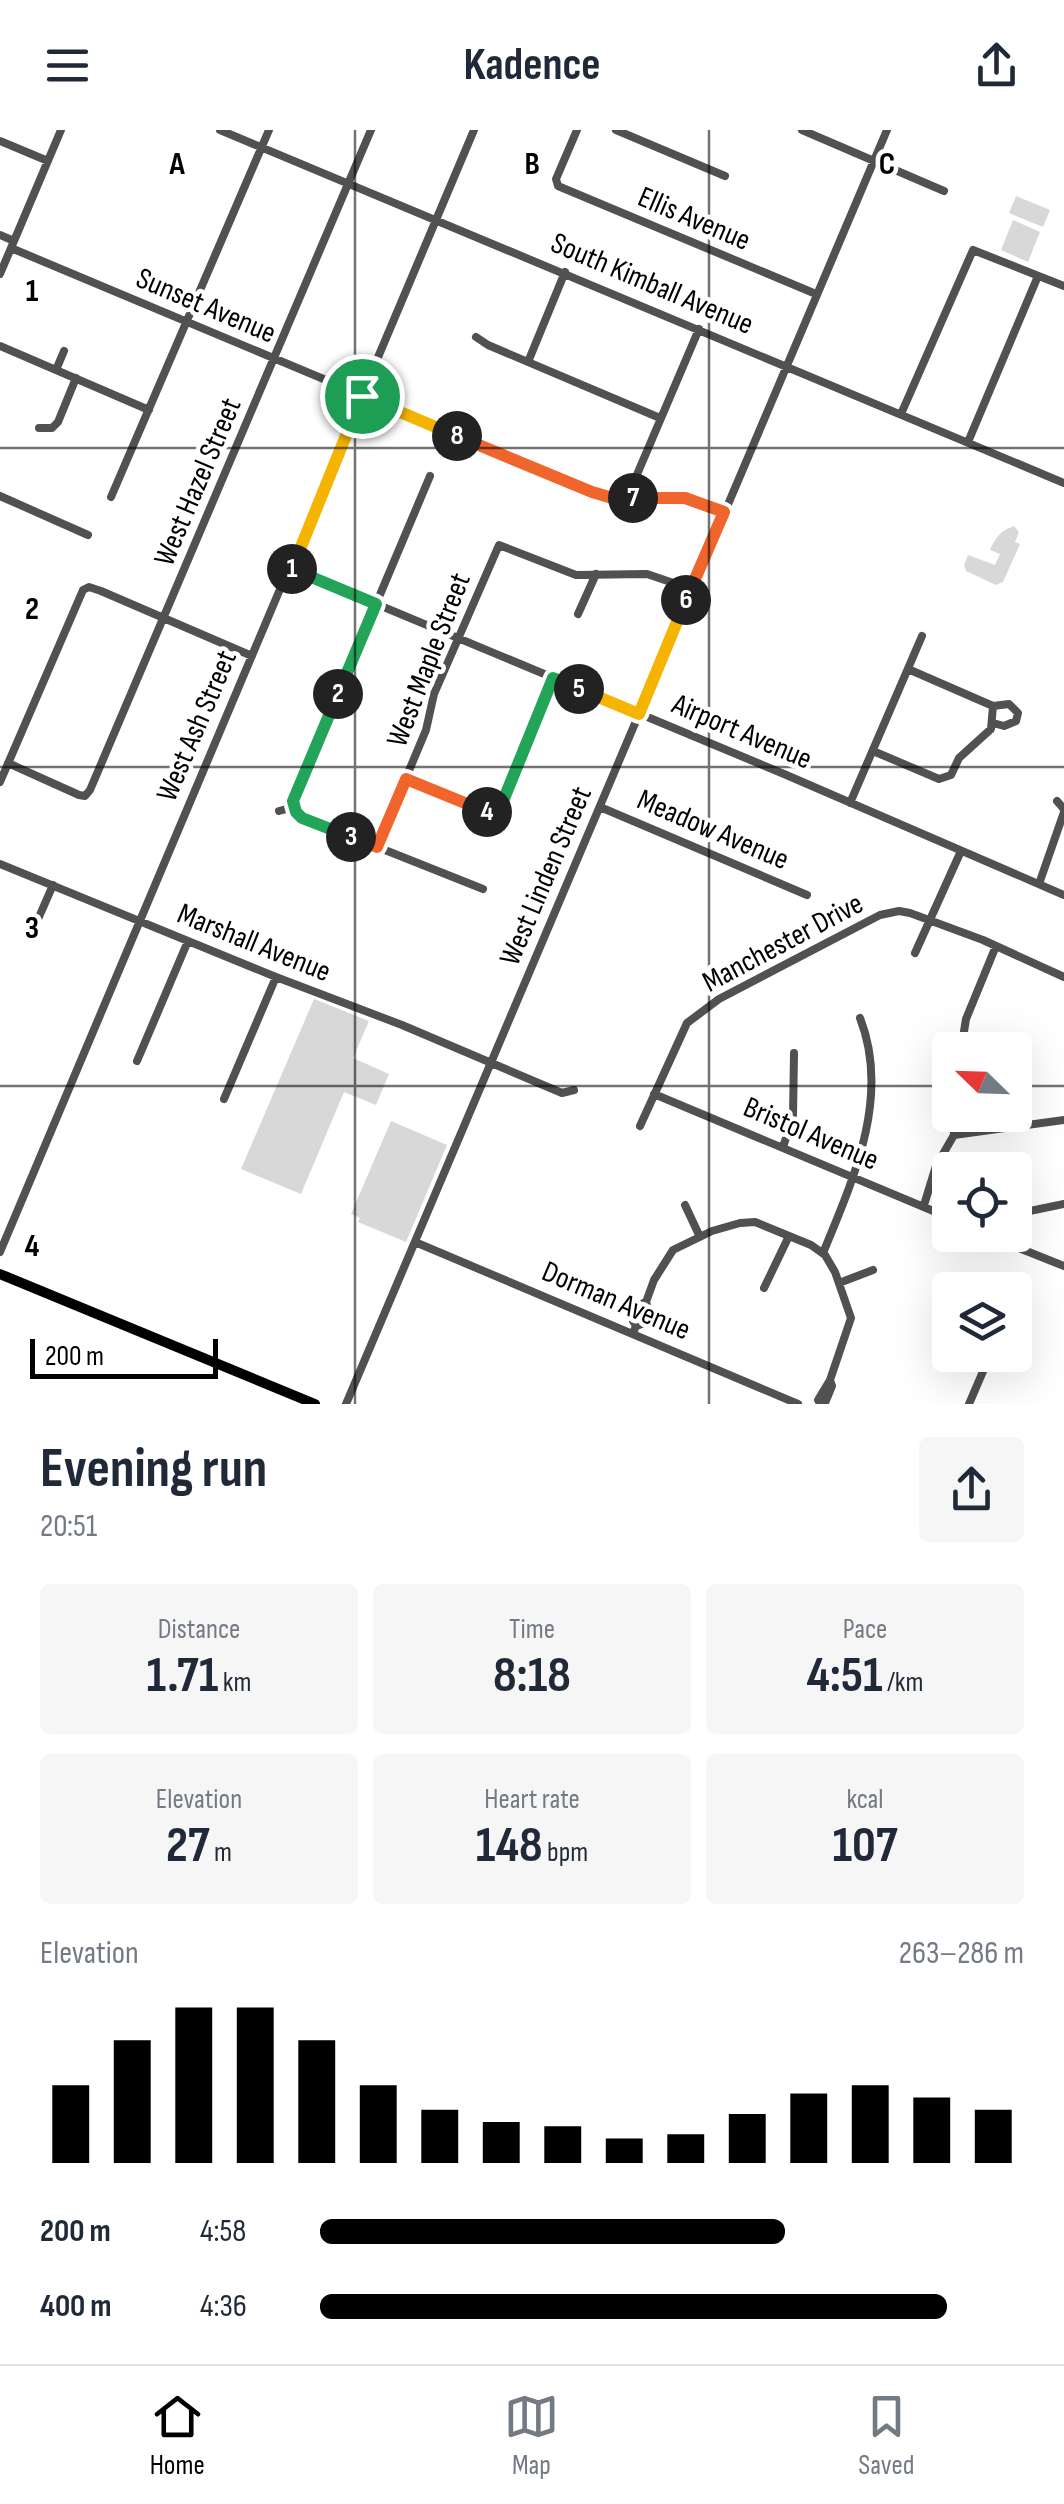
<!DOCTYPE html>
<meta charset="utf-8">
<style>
:root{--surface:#fff;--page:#f6f6f7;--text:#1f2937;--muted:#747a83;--line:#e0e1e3;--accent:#000}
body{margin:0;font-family:"Sofia Sans Condensed",sans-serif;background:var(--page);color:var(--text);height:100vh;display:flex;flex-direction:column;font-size:38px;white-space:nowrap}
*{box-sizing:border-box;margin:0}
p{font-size:32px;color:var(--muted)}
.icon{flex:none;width:55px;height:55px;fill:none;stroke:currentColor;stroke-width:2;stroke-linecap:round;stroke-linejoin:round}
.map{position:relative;height:1274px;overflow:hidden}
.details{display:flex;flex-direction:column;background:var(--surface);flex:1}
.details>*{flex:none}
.needle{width:65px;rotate:293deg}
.tools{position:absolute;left:932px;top:902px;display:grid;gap:20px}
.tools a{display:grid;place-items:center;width:100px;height:100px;border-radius:10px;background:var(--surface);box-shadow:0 10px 40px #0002;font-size:50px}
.scale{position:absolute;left:30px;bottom:25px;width:188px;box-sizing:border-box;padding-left:10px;border:5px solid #000;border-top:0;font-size:28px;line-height:35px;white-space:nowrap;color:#000;-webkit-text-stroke:8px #fff;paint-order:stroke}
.pin{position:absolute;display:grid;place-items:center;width:85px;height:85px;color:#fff;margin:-42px;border:5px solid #fff;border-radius:50%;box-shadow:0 2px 10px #0007}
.km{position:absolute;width:50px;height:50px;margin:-25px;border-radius:50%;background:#222;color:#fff;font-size:28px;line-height:50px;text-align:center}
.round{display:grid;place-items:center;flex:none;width:105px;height:105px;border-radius:10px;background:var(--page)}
.headline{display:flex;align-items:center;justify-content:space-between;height:170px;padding:0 40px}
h1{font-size:55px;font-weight:700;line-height:75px}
.figures{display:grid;grid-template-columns:repeat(3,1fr);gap:15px;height:170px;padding:10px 40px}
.figures div{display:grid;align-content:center;border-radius:10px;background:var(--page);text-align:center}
.figures b{font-size:50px;font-weight:700}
.figures small{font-size:28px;font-weight:400}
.figures p{font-size:28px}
.chart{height:280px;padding:20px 40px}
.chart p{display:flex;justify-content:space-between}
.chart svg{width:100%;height:180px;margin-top:10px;stroke:var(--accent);stroke-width:6}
ul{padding:0 40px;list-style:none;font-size:32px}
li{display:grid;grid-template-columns:160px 120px 1fr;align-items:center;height:75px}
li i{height:25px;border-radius:12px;background:var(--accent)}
header{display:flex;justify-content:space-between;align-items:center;height:130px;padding:0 40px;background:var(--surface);font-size:45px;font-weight:700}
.tabs{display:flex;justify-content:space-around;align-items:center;height:140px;border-top:2px solid var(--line);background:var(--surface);font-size:28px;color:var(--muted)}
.tabs a{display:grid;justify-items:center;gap:5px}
.tabs .active{color:var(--accent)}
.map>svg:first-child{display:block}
.green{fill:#d8d8d8}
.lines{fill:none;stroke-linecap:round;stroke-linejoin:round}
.minor{stroke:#515151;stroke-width:8}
.major{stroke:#000;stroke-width:10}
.split-1-casing{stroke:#fff;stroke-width:20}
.split-2-casing{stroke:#fff;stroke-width:20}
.split-3-casing{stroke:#fff;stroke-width:20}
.split-4-casing{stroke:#fff;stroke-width:20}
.split-5-casing{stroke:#fff;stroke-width:20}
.split-6-casing{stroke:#fff;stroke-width:20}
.split-7-casing{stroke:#fff;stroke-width:20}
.split-8-casing{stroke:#fff;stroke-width:20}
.split-9-casing{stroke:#fff;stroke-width:20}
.split-1{stroke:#f5b400;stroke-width:12}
.split-2{stroke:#22a559;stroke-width:12}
.split-3{stroke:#22a559;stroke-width:12}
.split-4{stroke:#f0652b;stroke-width:12}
.split-5{stroke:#22a559;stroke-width:12}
.split-6{stroke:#f5b400;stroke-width:12}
.split-7{stroke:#f0652b;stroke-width:12}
.split-8{stroke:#f0652b;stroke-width:12}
.split-9{stroke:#f5b400;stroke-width:12}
.grid{fill:none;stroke:#000;stroke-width:2.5;stroke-opacity:0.55}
.labels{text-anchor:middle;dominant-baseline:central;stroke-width:9;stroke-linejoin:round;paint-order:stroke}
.street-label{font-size:30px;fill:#000;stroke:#fff}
.grid-label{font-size:32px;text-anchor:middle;font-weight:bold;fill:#000;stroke:#fff;stroke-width:9;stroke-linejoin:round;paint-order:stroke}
</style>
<header><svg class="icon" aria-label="menu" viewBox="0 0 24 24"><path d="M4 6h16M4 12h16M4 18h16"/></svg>Kadence<svg class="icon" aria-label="share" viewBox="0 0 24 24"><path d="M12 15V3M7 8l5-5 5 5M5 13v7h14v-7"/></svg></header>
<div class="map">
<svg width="1064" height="1274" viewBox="0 0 1064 1274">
<rect width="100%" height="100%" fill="#fff"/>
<path class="green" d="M1016 66 1050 80 1043 97 1009 83Z
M1013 90 1040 102 1028 132 1001 120Z
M1014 396 1019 402 1015 412 1020 414 1003 452 996 455 966 441 964 435 968 425 995 435 1000 424 990 420C996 407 1000 401 1014 396Z
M314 869 369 891 353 928 389 944 376 975 344 962 301 1064 241 1039Z
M391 991 447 1015 406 1112 358 1092 360 1088 351 1084Z"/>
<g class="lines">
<path class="minor" d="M220 0 1064 353
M577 0 556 49 558 56 816 164
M616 0 725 46
M802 0 944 61
M0 11 48 31
M0 105 14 111
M11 118 593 362 609 367 685 368 724 382
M0 144 61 0
M476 207 488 215 660 288
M0 216 149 280
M528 232 565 142
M56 240 64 221
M901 284 973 120 1064 156
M39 298H52L58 292 76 248
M968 312 1038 146
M0 366 88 405
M111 367 269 0
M627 368 699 199
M290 438 784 644 1064 765
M578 484 596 444
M908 539 993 576 1009 574 1018 583 1016 591 1004 596 993 593
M873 621 939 649 951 645 959 628 991 599 993 576
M8 633 79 665 85 666 90 660 371 0
M406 649 497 686 553 548
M0 652 83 460 89 457 101 461 252 526
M1057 671 1064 679
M850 673 922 506
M294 677 293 671 430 346
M294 677 302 687 483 759
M600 677 807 765
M279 681 294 677
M377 717 426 600 434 564 499 415 576 445 647 444 691 459
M0 734 276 847 402 895 562 963 574 960
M1039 754 1064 682
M35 796 53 755
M915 823 961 721
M961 918 1022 909
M961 920 966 889 996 816
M137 931 188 811
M654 964 950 1088
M224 969 276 847
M640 996 687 893 719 869 880 785 899 781 910 783 983 810 1064 847
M954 1005 1064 990
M783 1017 793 987 794 923
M685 1075 700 1107
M924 1075 936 1036 954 1005V985
M1015 1084 1064 1074
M986 1105 1064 1136
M415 1112 798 1274
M0 1122 474 0
M823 1123C853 1050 891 967 860 888
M839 1153 873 1140
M764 1158 789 1106
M646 1172 654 1150 673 1120 712 1101 740 1093 755 1092 811 1115 825 1125 835 1142 851 1188 830 1250
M633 1203 636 1196 633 1191 639 1175 646 1172 648 1178 642 1194 636 1196
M346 1274 887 0
M820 1274 825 1273 832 1256 830 1250 818 1270 820 1273
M969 1274 990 1225"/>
<path class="major" d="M0 1144 315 1274"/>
</g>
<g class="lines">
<g class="split-1-casing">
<path id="split-1" d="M292 439 362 266"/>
</g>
<g class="split-2-casing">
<path id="split-2" d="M292 439 376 474 338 564"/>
</g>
<g class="split-3-casing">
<path id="split-3" d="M338 564 293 671 296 682 302 688 351 707"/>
</g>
<g class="split-4-casing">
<path id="split-4" d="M351 707 377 717 406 649 487 682"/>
</g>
<g class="split-5-casing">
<path id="split-5" d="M487 682 497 686 553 548 579 559"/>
</g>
<g class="split-6-casing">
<path id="split-6" d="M579 559 639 584 686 470"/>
</g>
<g class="split-7-casing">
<path id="split-7" d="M633 368H685L724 382 686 470"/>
</g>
<g class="split-8-casing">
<path id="split-8" d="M457 306 592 362 609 367 633 368"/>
</g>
<g class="split-9-casing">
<path id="split-9" d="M362 266 457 306"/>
</g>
<use href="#split-1" class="split-1"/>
<use href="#split-2" class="split-2"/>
<use href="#split-3" class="split-3"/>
<use href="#split-4" class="split-4"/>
<use href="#split-5" class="split-5"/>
<use href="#split-6" class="split-6"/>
<use href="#split-7" class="split-7"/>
<use href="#split-8" class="split-8"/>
<use href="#split-9" class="split-9"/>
</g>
<path class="grid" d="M355 0V1274M709 0V1274M0 318H1064M0 637H1064M0 956H950M1015 956H1064"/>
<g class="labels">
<g class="street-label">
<text transform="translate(694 89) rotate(23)">Ellis Avenue</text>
<text transform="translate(652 154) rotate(23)">South Kimball Avenue</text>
<text transform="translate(206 176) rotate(23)">Sunset Avenue</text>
<text transform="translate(198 352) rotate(-67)">West Hazel Street</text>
<text transform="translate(429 530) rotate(-69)">West Maple Street</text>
<text transform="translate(197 596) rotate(-67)">West Ash Street</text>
<text transform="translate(742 602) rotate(23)">Airport Avenue</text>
<text transform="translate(713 700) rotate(23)">Meadow Avenue</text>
<text transform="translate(546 746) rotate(-67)">West Linden Street</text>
<text transform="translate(254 813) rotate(22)">Marshall Avenue</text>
<text transform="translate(783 813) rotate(-28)">Manchester Drive</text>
<text transform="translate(811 1004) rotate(23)">Bristol Avenue</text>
<text transform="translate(616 1171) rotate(23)">Dorman Avenue</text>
</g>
</g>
<g class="grid-label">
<text x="177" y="44">A</text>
<text x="532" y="44">B</text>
<text x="887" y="44">C</text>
<text x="32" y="171">1</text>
<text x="32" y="489">2</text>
<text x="32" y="808">3</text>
<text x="32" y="1126">4</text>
</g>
</svg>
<div class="tools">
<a><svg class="needle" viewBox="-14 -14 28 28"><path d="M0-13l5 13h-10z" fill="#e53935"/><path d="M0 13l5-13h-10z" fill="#747a83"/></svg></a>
<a><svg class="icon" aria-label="locate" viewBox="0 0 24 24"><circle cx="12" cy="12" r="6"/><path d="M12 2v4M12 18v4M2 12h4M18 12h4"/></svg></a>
<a><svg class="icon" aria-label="layers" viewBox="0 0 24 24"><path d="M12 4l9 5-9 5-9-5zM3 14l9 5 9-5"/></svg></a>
</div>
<div class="scale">200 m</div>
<div class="pin" style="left:362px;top:266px;background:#1e9e55"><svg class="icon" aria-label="arrive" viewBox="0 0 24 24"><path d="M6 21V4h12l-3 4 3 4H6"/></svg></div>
<b class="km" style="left:292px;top:439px">1</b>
<b class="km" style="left:338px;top:564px">2</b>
<b class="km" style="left:351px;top:707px">3</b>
<b class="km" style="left:487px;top:682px">4</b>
<b class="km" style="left:579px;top:559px">5</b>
<b class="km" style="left:686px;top:470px">6</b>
<b class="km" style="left:633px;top:368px">7</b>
<b class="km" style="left:457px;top:306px">8</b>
</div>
<section class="details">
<div class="headline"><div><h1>Evening run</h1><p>20:51</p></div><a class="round"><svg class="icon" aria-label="share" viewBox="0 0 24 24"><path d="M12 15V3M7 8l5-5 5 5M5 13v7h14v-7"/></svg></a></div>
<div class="figures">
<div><p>Distance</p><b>1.71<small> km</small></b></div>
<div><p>Time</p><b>8:18</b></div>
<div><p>Pace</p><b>4:51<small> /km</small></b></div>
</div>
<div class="figures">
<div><p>Elevation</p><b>27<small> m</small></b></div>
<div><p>Heart rate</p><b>148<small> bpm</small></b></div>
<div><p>kcal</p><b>107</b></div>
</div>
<div class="chart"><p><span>Elevation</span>263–286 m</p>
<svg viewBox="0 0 160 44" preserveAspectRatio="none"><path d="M5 44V25M15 44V14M25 44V6M35 44V6M45 44V14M55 44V25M65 44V31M75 44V34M85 44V35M95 44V38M105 44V37M115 44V32M125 44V27M135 44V25M145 44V28M155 44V31"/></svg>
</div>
<ul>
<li><b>200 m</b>4:58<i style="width:66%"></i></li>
<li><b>400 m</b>4:36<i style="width:89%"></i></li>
</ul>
</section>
<nav class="tabs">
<a class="active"><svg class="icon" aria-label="home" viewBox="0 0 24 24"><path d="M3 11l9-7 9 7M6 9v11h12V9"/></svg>Home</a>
<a><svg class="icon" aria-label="map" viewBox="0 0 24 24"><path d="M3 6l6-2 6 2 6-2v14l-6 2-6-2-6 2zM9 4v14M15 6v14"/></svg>Map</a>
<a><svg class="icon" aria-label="saved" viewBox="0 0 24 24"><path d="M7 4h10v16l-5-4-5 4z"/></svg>Saved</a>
</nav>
